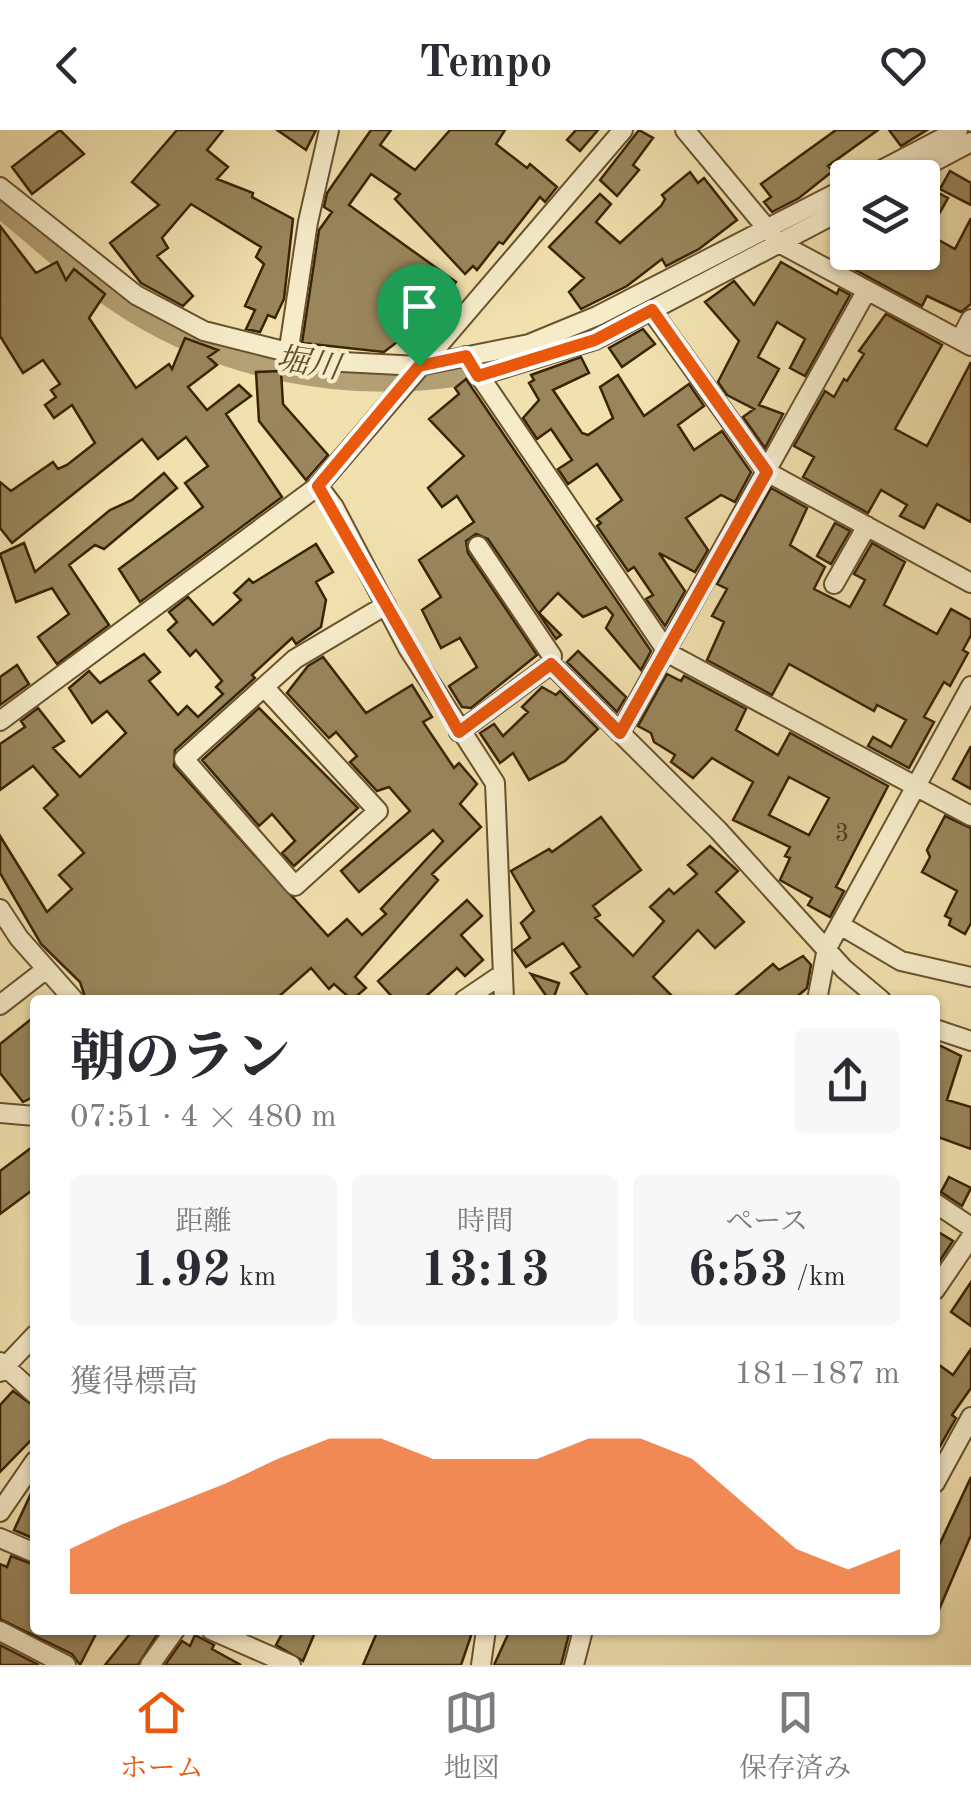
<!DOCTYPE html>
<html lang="ja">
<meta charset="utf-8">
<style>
:root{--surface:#fff;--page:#f7f7f7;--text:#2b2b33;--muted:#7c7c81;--line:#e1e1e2;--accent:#ea580c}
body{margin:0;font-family:"Old Standard TT","Noto Serif JP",serif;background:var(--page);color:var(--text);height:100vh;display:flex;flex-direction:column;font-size:38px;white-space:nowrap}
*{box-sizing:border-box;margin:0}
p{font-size:32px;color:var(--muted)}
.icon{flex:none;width:55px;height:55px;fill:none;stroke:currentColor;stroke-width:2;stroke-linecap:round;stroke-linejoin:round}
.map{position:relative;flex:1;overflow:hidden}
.drawer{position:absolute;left:30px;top:865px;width:910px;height:640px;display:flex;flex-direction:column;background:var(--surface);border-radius:10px;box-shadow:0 2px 8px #0004}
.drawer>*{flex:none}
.buttons{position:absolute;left:830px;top:30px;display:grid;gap:20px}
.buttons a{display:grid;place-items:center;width:110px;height:110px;border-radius:10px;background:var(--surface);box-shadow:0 2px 8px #0004;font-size:50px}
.pin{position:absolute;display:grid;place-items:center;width:85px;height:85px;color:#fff;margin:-102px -42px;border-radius:50% 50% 50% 0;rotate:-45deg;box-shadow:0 0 10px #0007}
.pin .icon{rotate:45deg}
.round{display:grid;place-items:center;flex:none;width:105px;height:105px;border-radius:10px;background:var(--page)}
.head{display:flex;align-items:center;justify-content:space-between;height:170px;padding:0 40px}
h1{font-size:55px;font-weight:800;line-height:75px}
.figures{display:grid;grid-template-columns:repeat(3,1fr);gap:15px;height:170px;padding:10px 40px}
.figures div{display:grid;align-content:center;border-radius:10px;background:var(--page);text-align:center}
.figures b{font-size:50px;font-weight:800}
.figures small{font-size:28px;font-weight:400}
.figures p{font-size:28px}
.chart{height:280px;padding:20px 40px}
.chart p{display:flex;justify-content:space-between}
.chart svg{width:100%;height:180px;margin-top:10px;fill:var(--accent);opacity:.7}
header{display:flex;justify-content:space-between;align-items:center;height:130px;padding:0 40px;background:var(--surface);font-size:45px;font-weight:800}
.tab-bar{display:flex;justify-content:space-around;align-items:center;height:140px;border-top:2px solid var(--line);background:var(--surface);font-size:28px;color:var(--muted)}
.tab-bar a{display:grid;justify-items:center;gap:5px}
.tab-bar .current{color:var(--accent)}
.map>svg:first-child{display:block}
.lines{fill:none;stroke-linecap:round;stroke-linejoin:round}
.river{stroke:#b3a074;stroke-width:35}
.building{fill:#99865c;stroke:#3a2304;stroke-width:2.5;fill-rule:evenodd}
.street-casing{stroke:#68522e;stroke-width:22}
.street{stroke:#f6ecca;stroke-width:18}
.route-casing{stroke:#fff;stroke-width:20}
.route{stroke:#ea580c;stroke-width:12}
.labels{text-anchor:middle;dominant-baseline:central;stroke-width:8;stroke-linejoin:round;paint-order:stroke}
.number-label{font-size:25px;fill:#523c1a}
.water-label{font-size:32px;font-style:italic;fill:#644f2b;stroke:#f6ecca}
</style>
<header><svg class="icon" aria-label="back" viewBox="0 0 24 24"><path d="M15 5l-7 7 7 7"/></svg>Tempo<svg class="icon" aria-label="heart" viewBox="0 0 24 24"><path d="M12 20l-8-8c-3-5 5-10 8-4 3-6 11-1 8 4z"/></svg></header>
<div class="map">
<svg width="971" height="1535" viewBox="0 0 971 1535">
<rect width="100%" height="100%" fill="#f1e1ae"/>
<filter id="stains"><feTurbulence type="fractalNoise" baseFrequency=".002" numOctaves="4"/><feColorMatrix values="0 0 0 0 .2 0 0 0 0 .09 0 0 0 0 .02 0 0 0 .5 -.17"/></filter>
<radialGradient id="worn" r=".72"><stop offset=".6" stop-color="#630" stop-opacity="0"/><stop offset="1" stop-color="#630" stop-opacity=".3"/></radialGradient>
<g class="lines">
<path class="river" d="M0 68C44 104 88 146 137 176 256 249 407 263 538 220 615 195 685 150 756 114"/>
</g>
<path class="building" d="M60 0 84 24 32 64 12 37Z
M177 0H223L207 20 228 37 217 49 253 63 252 67 293 89 284 169 275 188 268 185 260 202 246 199 255 180 245 176 264 134 256 127 261 117 191 74 162 108 168 118 157 126 193 166 183 176 141 153 110 113 159 75 132 52Z
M277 0H316L306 20Z
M371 0H391L380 15 415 40 450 0H505L496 14 527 38 530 34 557 57 545 72 540 67 503 114 499 112 477 140 473 136 465 144 395 69 400 64 371 44 349 75 456 152 428 187 432 191 411 221 397 212 384 222 302 213 319 100 332 82 324 77 327 63Z
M576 0H598L580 21 567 10Z
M639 0 653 8 633 35 639 40 617 66 600 50Z
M836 0H878L828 36 833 41 799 68 772 82 764 72 771 67 761 54Z
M889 0H927L901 16Z
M950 41 971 53V75L940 59Z
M690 42 698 53 704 48 737 90 699 119 666 136 662 129 627 156 581 179 569 162 584 148 549 117 600 64 611 74 596 92 620 113 661 76 665 69 662 65Z
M927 57 948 68 928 104 955 119 971 88V174L961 182 927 166 922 176 850 137 858 122H922V66Z
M0 96 36 143 57 132 66 150 74 139 105 164 89 188 136 258 169 234 172 239 185 208 218 220 208 227 217 235 188 257 207 280 239 255 251 266 226 284 282 367 140 472 119 439 203 377 185 353 208 336 186 307 158 329 142 309 12 413 0 398V352L11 361 53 332 58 339 67 335 95 313 72 275 54 288 45 275 56 267 51 260 60 254 43 230 23 243 0 206Z
M781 132 837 164 839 159 850 165 805 246 790 238 805 209 777 192 758 227 779 239 759 275 783 284 765 318 743 287 754 279 727 265 718 252 739 211 705 172 734 151 754 175Z
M886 184 942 215 895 299 927 316 971 232V392L937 374 924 398 900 386 907 375 881 360 868 383 803 347 814 327 794 316 825 261 834 267 844 249 847 251 864 224 859 221Z
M643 199 655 214 622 237 609 218Z
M581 227 589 243 553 260 582 303 588 305 613 288 600 257 618 245 644 286 689 254 704 276 678 295 694 320 722 301 751 342 735 372 721 365 686 388 708 420 695 442 659 423 685 461 665 496 646 469 653 465 634 437 628 441 597 396 601 393 597 389 622 370 597 334 568 354 558 339 572 330 551 299 537 309 523 288 539 270 529 253 534 250 531 245Z
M281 241 283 274 328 325 306 350 259 291 256 242Z
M466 249 651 521 641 540 606 498 613 485 606 477 583 487 558 463 539 483 561 505 556 509 488 409 476 404 466 411 468 423 537 525 471 578 462 577 449 556 477 537 460 508 441 518 422 480 441 467 419 430 474 392 457 366 442 377 428 358 464 326 429 289 459 264 455 258Z
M164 343 177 358 104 419 95 415 69 435 109 495 57 534 38 507 69 484 52 458 16 472 0 424 24 413 35 442 110 380 132 370Z
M771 358 807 378 790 415 825 437 814 459 850 477 865 450 854 444 872 413 905 432 884 475 937 504 951 479 971 490V505L963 520 968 523 950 556 944 552 924 587 934 592 909 638 868 616 873 607 891 617 906 590 877 575 874 581 789 534 772 565 707 530 724 492 712 486 727 459 717 454Z
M835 393 850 401 831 434 817 426Z
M316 414 333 442 316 452 326 470 321 497 296 514 292 508 252 545 255 548 175 620 174 636 328 806 347 789 362 805 386 784 381 779 443 711 433 700 359 762 341 741 410 681 389 657 377 661 350 632 357 626 336 602 329 608 287 563 308 536 323 527 366 583 412 555 432 587 423 592 454 638 459 633 477 654 460 674 481 697 432 744 438 750 355 847 366 858 352 870 334 854 329 859 311 838 275 870H86L80 852 41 814 0 743V706L47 782 72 759 59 745 84 723 44 678 58 665 33 636 0 660V614L25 597 21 591 38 578 64 611 53 618 80 647 126 603 107 581 92 593 69 558 89 541 100 553 144 524 160 542 149 551 178 585 187 576 198 587 223 564 216 557 222 551 196 520 190 526 168 500 177 492 169 482 188 467 213 495 241 470 234 463 249 449 253 453Z
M578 521 626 567 617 582 567 532Z
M17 535 29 554 0 575V547Z
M667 544 681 551 684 546 746 579 736 600 778 625 790 603 888 656 836 757 844 761 830 787 808 775 812 768 780 750 790 728 785 726 790 717 733 690 753 652 712 628 693 648 671 632 675 625 654 612 651 603 638 596ZM789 647 829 668 809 705 769 685Z
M542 557 556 565 560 561 598 599 565 631 529 650 513 623 500 633 480 603 494 594 503 606 528 582 522 577Z
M259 578 358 678 294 736 282 723 295 711 272 684 259 696 202 630Z
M971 616V659L953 649Z
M945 686 971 698V793L965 804 949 795 951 789 945 786 957 761 922 742 930 727 927 720Z
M601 687 641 740 593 776 600 785 595 788 633 826 664 791 650 777 669 759 674 764 697 744 688 735 710 716 738 741 716 762 744 792 715 818 698 800 653 847 676 870H591L571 843 580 837 563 813 526 837 514 820 530 808 521 793 534 781 511 741 549 719 552 722Z
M467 770 482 786 461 805 483 830 465 846 457 838 422 870H395L378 851Z
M803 826 811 835 807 858 793 870H730L773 834 779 840Z
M531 844 559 853 553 870H549Z
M35 886V966L23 972 0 943V914Z
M939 915 961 926 947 970 971 977V1019L935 1006Z
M35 1015V1058L0 1084V1041Z
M949 1047 971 1058 962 1076 941 1062Z
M935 1100 953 1111 935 1138Z
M971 1152V1196L951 1182Z
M971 1219V1258L952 1285 956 1288 935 1325V1232L953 1245Z
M13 1261 35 1277V1306L0 1342V1275Z
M971 1347V1405L935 1489V1424Z
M35 1355V1409L14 1400Z
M11 1426 35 1435V1500H98L80 1535 72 1524 0 1489V1434L7 1437Z
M133 1500H160L138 1535H105Z
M284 1500H316L303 1531 276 1515Z
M378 1500H473L461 1535H363Z
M510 1500H570L561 1535H494Z
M195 1505 214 1515 212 1519 241 1535H165L182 1511 190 1516Z
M0 1515 39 1535H0Z"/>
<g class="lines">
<g class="street-casing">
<path id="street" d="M685 0 779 113 971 216
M866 48 958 0
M903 48 971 12
M0 57 136 165 204 201 323 231 419 236 529 214 597 186 848 57
M651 180 767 342 971 453
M960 210 971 189
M288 225 308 92 329 0
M466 226 668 523 971 686
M478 246 595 210 848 77
M318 356 334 377 408 518 495 653 504 870
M478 416 552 526 551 534
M834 454 867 396
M265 558 378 681 295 756 184 629 295 529 386 475
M0 591 318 356 623 0
M459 602 551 534 718 700 844 839 881 870
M620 603 867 160
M0 779 19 808 74 870
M840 795 901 831 971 847
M464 870 501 845
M817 870 827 818 971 556
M0 875 45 840
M935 899 971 911
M0 983 35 986
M935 1073 971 1097
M935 1160 971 1107
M0 1232 35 1264
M0 1242 35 1205
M935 1353 971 1287
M0 1382 35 1331
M0 1408 35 1423
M211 1500 291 1535
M0 1501 66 1535
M150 1535 175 1500
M481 1535 486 1500
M574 1535 583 1500"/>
</g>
<use href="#street" class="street"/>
</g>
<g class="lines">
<g class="route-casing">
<path id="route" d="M652 180 767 342 620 603 551 534 459 602 318 356 419 236 466 226 478 246 595 210Z"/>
</g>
<use href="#route" class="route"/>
</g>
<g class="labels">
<g class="number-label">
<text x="842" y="704">3</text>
</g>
<g class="water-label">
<text transform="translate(308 235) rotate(9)">堀川</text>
</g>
</g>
<rect width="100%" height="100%" filter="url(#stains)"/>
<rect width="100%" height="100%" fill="url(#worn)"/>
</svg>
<div class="buttons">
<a><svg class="icon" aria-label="layers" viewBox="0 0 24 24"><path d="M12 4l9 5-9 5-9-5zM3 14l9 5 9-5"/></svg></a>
</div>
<div class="pin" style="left:419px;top:236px;background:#1e9e55"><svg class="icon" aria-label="arrive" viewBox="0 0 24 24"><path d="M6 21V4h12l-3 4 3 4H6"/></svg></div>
<section class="drawer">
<div class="head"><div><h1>朝のラン</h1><p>07:51 · 4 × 480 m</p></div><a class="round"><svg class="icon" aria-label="share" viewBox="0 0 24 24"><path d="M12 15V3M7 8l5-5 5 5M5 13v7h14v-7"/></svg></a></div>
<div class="figures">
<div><p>距離</p><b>1.92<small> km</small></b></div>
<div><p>時間</p><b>13:13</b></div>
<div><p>ペース</p><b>6:53<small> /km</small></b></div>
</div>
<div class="chart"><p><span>獲得標高</span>181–187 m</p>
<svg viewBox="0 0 160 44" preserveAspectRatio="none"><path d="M0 44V33L10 27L20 22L30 17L40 11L50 6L60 6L70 11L80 11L90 11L100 6L110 6L120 11L130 22L140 33L150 38L160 33V44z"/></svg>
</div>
</section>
</div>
<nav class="tab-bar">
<a class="current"><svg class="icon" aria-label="home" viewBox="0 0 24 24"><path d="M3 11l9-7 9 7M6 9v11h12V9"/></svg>ホーム</a>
<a><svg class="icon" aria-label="map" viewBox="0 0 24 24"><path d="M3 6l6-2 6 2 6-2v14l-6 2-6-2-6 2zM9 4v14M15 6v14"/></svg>地図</a>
<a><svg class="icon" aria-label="saved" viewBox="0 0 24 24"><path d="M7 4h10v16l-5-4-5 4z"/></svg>保存済み</a>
</nav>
